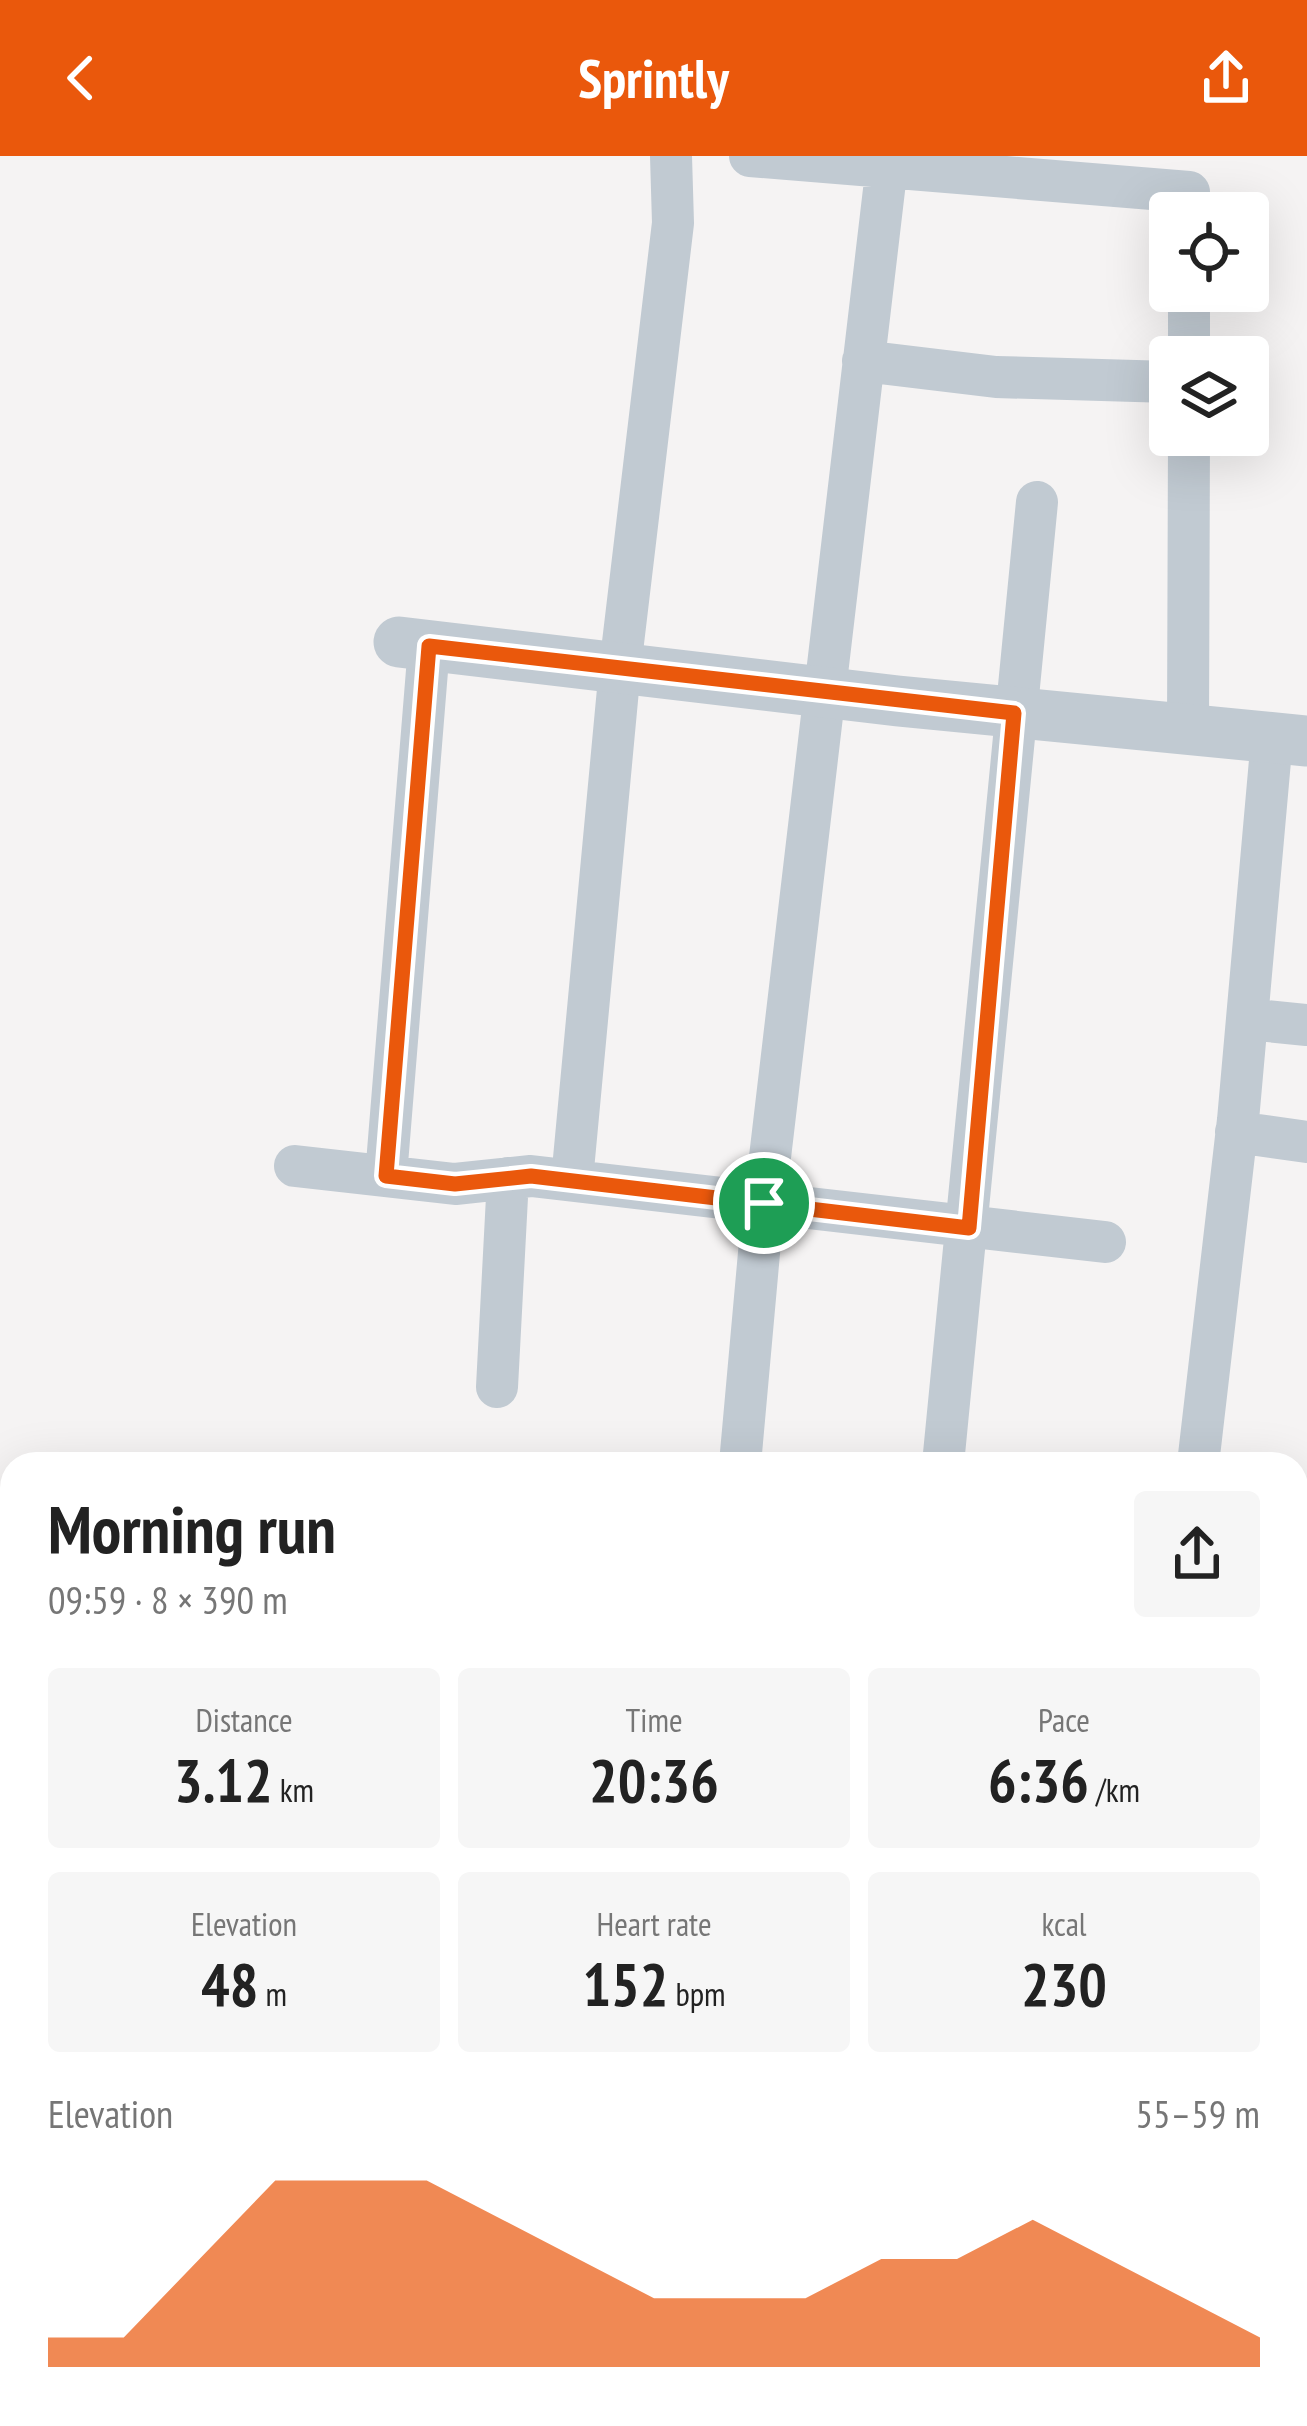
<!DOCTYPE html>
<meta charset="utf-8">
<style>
:root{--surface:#fff;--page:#f6f6f6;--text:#222;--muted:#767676;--accent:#ea580c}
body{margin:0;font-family:"PT Sans Narrow",sans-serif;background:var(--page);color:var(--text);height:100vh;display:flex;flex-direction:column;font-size:45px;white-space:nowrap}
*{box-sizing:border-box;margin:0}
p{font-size:39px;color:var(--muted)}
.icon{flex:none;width:66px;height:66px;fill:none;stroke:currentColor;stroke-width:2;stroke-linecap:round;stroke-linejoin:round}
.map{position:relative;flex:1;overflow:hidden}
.panel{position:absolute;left:0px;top:1296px;width:1308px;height:975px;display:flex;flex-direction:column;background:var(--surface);border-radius:36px 36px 0 0;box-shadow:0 12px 48px #0002}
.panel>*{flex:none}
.buttons{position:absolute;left:1149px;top:36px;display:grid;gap:24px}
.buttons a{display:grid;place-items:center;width:120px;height:120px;border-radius:12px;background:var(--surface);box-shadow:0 12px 48px #0002;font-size:60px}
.pin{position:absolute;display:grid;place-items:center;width:102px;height:102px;color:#fff;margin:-51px;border:6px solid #fff;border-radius:50%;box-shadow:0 3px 12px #0007}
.round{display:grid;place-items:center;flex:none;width:126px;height:126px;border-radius:12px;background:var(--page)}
.summary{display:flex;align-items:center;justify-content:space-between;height:204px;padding:0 48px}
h1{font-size:66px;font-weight:800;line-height:90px}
.figures{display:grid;grid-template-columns:repeat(3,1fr);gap:18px;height:204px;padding:12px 48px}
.figures div{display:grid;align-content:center;border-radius:12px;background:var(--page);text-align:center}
.figures b{font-size:60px;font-weight:800}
.figures small{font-size:33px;font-weight:400}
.figures p{font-size:33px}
.chart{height:336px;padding:24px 48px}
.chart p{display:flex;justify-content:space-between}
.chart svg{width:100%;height:216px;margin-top:12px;fill:var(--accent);opacity:.7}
header{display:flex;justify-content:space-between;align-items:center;height:156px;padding:0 48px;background:var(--accent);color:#fff;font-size:54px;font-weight:800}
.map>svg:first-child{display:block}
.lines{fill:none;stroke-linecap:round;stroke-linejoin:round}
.minor{stroke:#c1cad2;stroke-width:42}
.tertiary{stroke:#c1cad2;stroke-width:51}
.route-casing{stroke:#fff;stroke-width:24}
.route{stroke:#ea580c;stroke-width:15}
</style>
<header><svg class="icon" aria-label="back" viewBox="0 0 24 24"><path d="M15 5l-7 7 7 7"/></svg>Sprintly<svg class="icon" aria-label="share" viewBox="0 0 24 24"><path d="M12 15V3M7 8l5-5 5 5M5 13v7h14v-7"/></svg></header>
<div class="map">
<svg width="1307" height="2270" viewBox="0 0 1307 2270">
<rect width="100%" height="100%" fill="#f5f3f3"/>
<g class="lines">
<path class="minor" d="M750 0 1189 36
M1189 201V135
M863 205 996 221 1170 226
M1188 574 1189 279
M1247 863 1307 869
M1236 976 1307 986
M295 1010 455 1028 531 1020 1105 1086
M386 1020 429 490
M572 1024 620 512 673 67 671 0
M497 1231 508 1022
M740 1308 760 1086 888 0
M943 1308 1037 346
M1198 1308 1238 964 1272 582
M1296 1385 1307 1387
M1296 1614 1307 1507
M1296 2051 1307 1996
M0 2065H12
M1296 2177 1307 2178
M0 2231 12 2233
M189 2259 228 2265
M65 2270 66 2259
M471 2270 472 2259
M876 2270 877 2259
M1075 2270 1076 2259"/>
<path class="tertiary" d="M399 486 898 545 1307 585"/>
</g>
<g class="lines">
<g class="route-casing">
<path id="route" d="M429 490 1014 557 969 1072 531 1020 455 1028 386 1020Z"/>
</g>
<use href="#route" class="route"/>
</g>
</svg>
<div class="buttons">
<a><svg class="icon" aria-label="locate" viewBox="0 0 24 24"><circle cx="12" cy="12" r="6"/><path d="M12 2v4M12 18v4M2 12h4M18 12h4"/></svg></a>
<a><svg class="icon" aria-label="layers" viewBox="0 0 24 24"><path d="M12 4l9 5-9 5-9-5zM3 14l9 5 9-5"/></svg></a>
</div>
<div class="pin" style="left:764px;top:1047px;background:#1e9e55"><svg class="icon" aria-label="arrive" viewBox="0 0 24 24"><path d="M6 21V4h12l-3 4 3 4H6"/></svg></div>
<section class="panel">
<div class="summary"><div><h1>Morning run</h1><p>09:59 · 8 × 390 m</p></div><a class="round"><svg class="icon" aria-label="share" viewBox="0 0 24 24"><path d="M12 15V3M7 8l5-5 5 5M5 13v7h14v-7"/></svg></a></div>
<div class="figures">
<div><p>Distance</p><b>3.12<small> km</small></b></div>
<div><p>Time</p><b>20:36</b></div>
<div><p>Pace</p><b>6:36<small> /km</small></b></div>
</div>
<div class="figures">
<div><p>Elevation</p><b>48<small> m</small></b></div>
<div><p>Heart rate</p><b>152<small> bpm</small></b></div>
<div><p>kcal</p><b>230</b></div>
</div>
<div class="chart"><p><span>Elevation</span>55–59 m</p>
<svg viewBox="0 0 160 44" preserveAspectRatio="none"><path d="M0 44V38L10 38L20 22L30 6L40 6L50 6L60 14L70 22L80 30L90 30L100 30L110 22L120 22L130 14L140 22L150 30L160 38V44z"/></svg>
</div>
</section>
</div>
